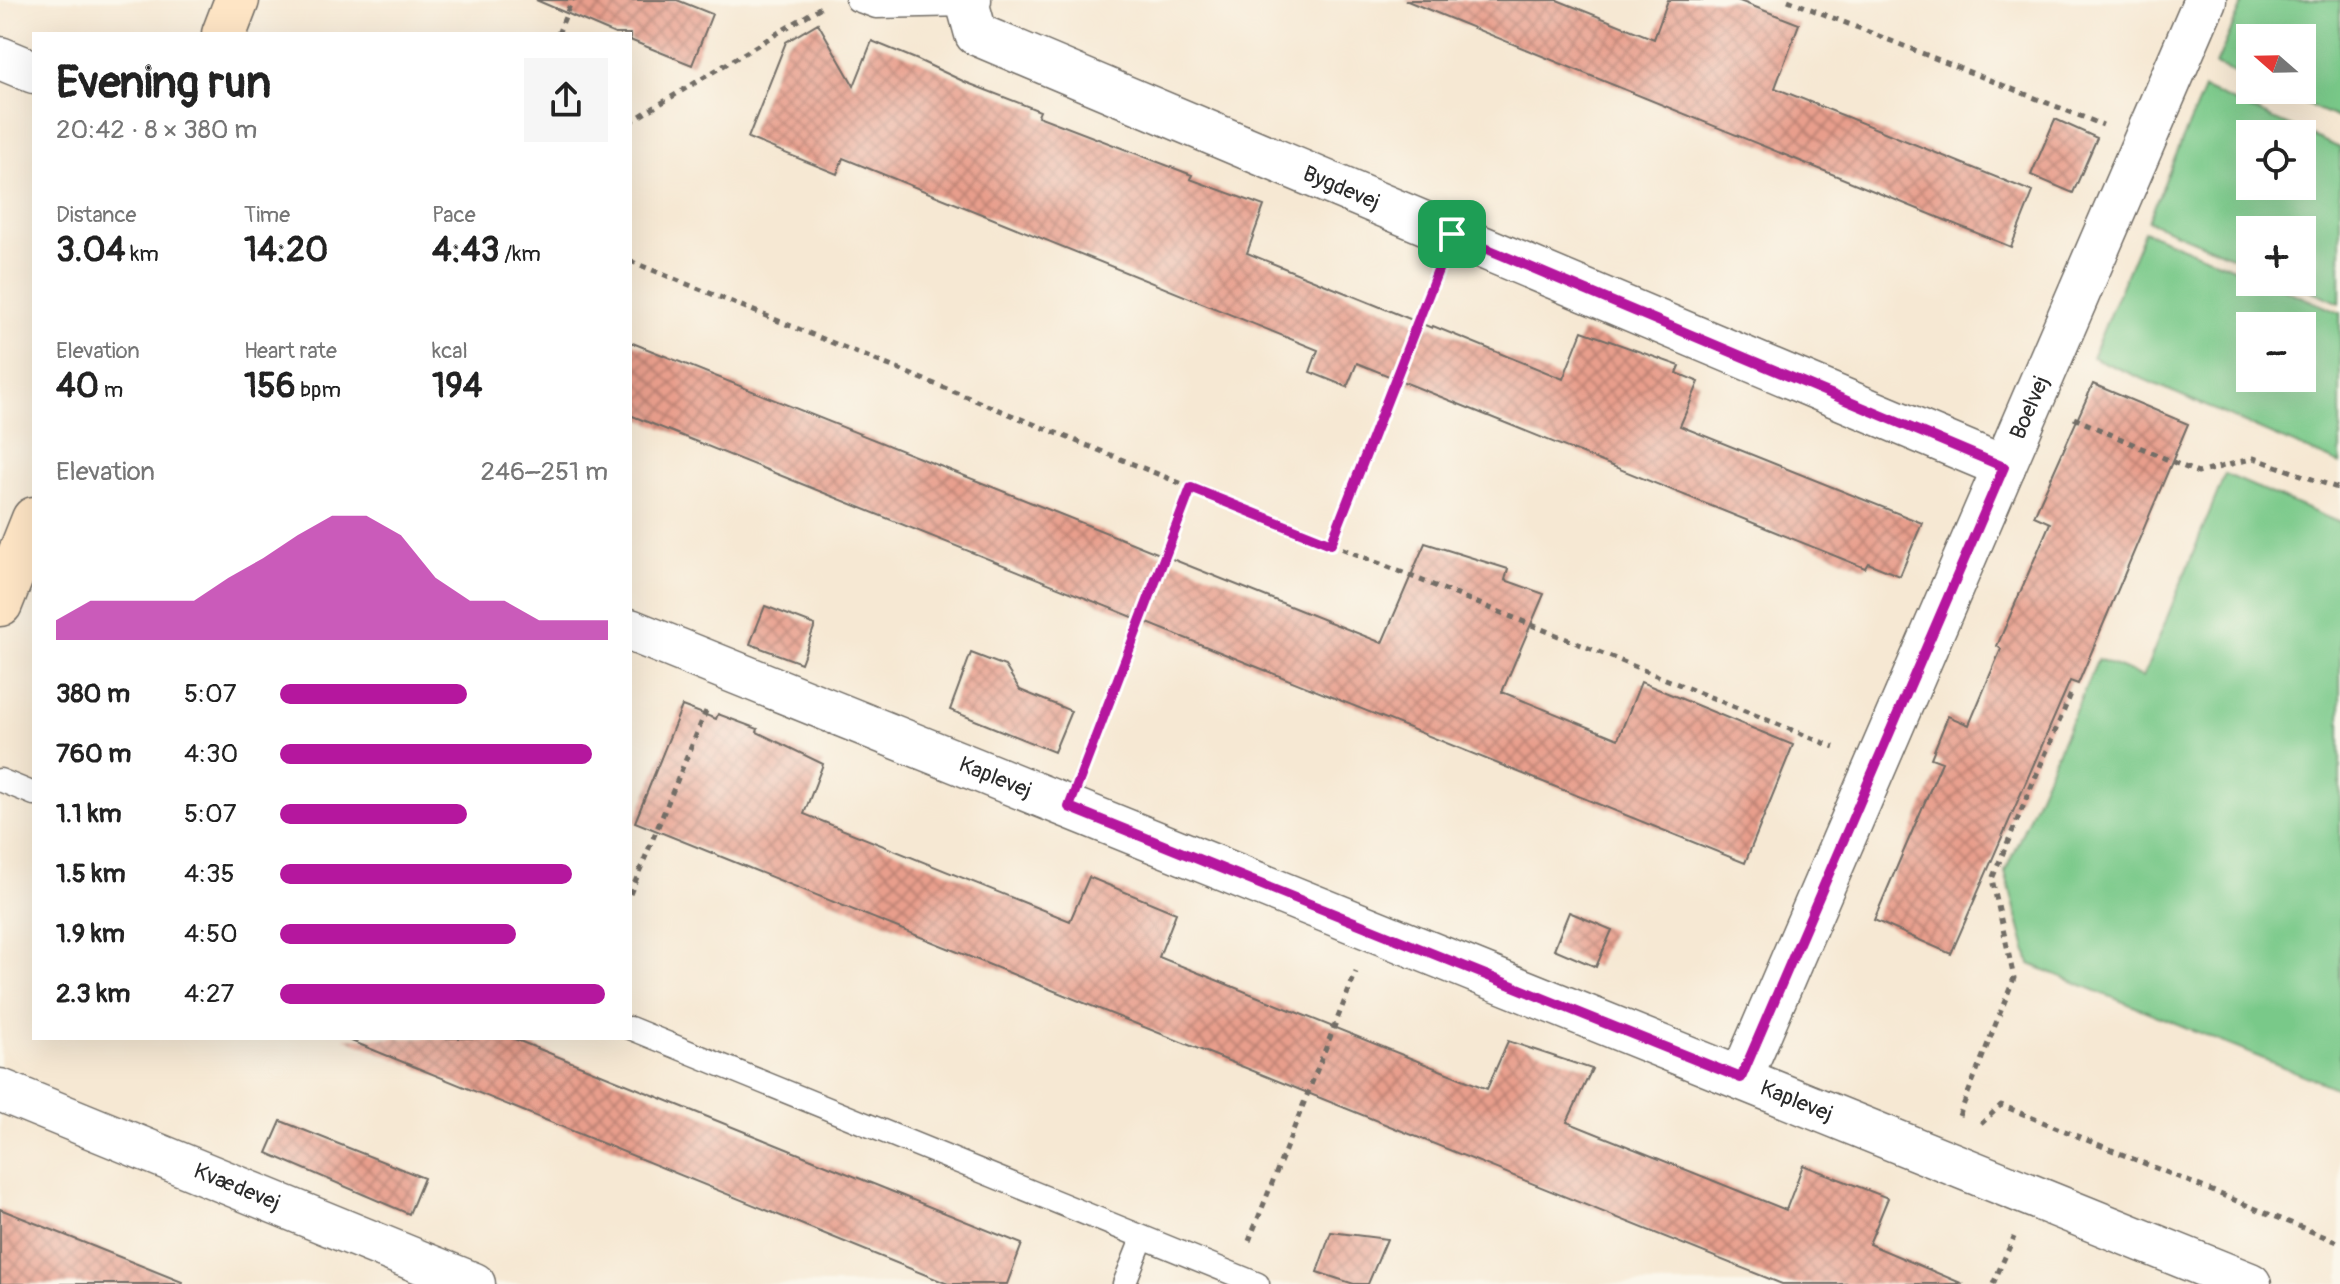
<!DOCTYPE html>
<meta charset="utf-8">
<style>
:root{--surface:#fff;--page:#f6f6f6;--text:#222;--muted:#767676;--accent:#b5179e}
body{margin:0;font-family:Pangolin,sans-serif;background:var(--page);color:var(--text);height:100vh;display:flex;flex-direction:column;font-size:30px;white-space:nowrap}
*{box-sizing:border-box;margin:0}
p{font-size:26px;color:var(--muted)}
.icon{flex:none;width:44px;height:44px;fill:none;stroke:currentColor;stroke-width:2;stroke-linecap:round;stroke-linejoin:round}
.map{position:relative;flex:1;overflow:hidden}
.drawer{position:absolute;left:32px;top:32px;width:600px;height:1008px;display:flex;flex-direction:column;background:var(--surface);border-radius:0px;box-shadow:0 8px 32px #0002}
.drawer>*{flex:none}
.needle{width:52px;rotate:290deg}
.controls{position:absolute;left:2236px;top:24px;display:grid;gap:16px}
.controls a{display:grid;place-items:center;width:80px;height:80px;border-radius:0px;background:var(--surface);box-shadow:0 8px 32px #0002;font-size:40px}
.pin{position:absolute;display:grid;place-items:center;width:68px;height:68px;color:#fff;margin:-34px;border-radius:16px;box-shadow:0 4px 12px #0006}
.round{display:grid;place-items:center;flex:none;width:84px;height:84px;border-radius:0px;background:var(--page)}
.overview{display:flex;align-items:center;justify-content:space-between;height:136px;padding:0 24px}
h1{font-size:44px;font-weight:700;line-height:60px}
.metrics{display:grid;grid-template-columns:repeat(3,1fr);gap:12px;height:136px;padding:8px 24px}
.metrics div{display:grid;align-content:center}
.metrics b{font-size:34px;font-weight:700}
.metrics small{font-size:22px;font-weight:400}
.metrics p{font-size:22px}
.chart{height:224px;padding:16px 24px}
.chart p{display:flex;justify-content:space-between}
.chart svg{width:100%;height:144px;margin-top:8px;fill:var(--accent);opacity:.7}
ul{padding:0 24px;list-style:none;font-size:26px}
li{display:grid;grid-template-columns:128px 96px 1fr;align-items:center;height:60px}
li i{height:20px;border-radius:10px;background:var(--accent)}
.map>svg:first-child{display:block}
.pitch{fill:#79c989;stroke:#527a5a;stroke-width:2;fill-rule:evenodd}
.building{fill:url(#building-cross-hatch)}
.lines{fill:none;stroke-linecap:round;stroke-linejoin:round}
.lane-casing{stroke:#726d66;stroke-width:25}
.street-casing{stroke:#726d66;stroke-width:45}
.secondary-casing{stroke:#726d66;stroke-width:47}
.path{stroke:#726d66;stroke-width:5;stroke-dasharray:6 6;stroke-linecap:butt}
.lane{stroke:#fff;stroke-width:22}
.street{stroke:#fff;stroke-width:42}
.secondary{stroke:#fee5c5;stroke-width:44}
.route-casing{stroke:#fff;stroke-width:16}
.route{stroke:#b5179e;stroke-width:10}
.labels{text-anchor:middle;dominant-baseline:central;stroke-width:6;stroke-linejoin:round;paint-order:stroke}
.street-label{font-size:22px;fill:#2b2b2b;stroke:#fbf7ec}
</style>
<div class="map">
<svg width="2340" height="1284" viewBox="0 0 2340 1284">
<defs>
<pattern id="building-cross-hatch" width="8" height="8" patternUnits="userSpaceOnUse" patternTransform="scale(2)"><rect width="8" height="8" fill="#e89e8c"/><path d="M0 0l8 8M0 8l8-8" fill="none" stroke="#bc8173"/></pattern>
</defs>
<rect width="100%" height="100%" fill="#fbf7ec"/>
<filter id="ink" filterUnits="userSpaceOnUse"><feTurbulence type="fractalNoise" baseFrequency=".0125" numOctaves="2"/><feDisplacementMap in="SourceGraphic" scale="16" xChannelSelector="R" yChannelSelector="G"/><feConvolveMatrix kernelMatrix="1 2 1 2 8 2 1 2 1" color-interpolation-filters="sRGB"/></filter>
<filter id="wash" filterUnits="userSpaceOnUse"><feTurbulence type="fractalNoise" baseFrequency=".006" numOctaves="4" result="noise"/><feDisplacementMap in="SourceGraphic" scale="32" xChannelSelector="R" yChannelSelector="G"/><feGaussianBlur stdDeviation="1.8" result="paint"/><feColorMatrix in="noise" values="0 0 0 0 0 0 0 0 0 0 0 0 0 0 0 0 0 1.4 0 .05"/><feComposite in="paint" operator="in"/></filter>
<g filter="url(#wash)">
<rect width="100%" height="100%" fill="#f6e8d3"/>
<path class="pitch" d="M2244 0H2340V119L2273 90H2302V38H2250V80L2216 65Z
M2204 89 2340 148V303L2291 282H2302V230H2250V264L2148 221ZM2302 134V186H2250V134Z
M2144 231 2250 275V282H2266L2340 313V464L2092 357ZM2302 326V378H2250V326Z
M2225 474 2340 523V1090L2030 964 2005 872 2098 659 2143 677Z"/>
<g id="blocks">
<path class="building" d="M536 0H677L712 14 692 65 630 40V34H615Z
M1405 0H1557L1654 39 1668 0H1737L1799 24 1775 88 2033 192 2011 247Z
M818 23 854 86 872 41 918 60 965 82 1040 111 1038 116 1192 175 1190 179 1264 206 1247 253 1432 328 1433 326 1563 379 1582 331 1680 366 1677 373 1699 382 1680 426 1922 523 1900 576 1868 563 1865 568 1357 363 1347 387 1310 372 1318 350 843 158 837 174 748 138 786 42Z
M2055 119 2097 138 2073 193 2031 175Z
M630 342 1382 643 1425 543 1508 569 1505 580 1544 594 1502 692 1618 739 1641 682 1793 745 1745 863 630 415Z
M2093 384 2188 424 2078 684 2070 681 1951 954 1874 920 1942 762 1931 758 1948 716 1969 725 2001 649 1997 646 2050 523 2034 516Z
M765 606 815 625 801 663 750 644Z
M971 653 1005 666 1020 690 1071 711 1054 752 950 710Z
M682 706 716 719 718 714 758 729 757 732 823 764 804 814 1070 921 1089 877 1176 913 1159 957 1487 1089 1508 1041 1592 1069 1567 1122 1786 1210 1803 1165 1888 1198 1869 1244 1963 1284H1782L635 822Z
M1569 912 1612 930 1596 967 1554 949Z
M344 1038H512L1022 1244 1007 1284H948Z
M281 1121 424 1178 409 1214 267 1153Z
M0 1209 182 1282 181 1284H0Z
M1331 1232 1387 1239 1368 1284H1354L1317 1272Z"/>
</g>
</g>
<g filter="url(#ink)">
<use href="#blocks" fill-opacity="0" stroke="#726d66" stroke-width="2"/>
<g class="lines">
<g class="lane-casing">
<path id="lane" d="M857 0 876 7 968 5
M0 780 34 794
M630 1028 1258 1284
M1124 1284 1142 1239"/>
</g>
<g class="street-casing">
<g id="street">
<path id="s1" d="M970 0 968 5 976 34 2004 467"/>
<path d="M0 58 34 72"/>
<path id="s2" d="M630 630 2250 1284"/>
<path id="s3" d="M1741 1078 2205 0"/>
<path id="s4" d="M0 1090 474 1284"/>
</g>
</g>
<g class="secondary-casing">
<path id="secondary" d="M224 34 237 0
M0 604 34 519"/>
</g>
<path class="path" d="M1788 0 2103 125
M558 34 572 0
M630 122 821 7
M630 261 1834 747
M2074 418 2198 473 2254 458 2340 489
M1331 544 1435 277
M1086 763 1191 488
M630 894 706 711
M1959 1116 2014 978 1992 879 2071 694
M1981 1124 2001 1105 2340 1243
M1249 1241 1356 972
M1993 1284 2014 1237"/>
<use href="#lane" class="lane"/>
<use href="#street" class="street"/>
<use href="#secondary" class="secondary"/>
</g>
</g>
<g class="lines" filter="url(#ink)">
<g class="route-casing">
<path id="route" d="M1452 234 2004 467 1741 1078 1069 807 1191 488 1331 544Z"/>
</g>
<use href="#route" class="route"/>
</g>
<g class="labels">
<g class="street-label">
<text stroke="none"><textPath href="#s1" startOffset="432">Bygdevej</textPath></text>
<text stroke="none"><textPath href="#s3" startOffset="730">Boelvej</textPath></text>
<text stroke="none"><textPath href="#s2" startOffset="394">Kaplevej</textPath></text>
<text stroke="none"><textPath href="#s2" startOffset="1258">Kaplevej</textPath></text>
<text stroke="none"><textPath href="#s4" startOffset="256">Kvædevej</textPath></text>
</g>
</g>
</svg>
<div class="controls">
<a><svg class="needle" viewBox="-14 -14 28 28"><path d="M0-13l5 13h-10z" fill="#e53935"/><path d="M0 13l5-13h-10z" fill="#767676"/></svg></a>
<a><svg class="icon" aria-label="locate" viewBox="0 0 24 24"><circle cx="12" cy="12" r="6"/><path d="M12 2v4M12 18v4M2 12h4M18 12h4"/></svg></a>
<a>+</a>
<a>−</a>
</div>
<div class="pin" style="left:1452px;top:234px;background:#1e9e55"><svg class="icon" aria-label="arrive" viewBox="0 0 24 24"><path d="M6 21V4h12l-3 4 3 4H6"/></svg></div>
<section class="drawer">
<div class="overview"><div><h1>Evening run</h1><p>20:42 · 8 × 380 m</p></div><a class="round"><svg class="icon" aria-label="share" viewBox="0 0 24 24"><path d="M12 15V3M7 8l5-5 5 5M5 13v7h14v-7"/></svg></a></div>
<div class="metrics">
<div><p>Distance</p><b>3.04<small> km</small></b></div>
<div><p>Time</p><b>14:20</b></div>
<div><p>Pace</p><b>4:43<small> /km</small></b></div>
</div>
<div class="metrics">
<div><p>Elevation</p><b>40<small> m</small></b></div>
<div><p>Heart rate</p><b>156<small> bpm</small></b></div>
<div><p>kcal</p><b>194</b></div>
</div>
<div class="chart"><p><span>Elevation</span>246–251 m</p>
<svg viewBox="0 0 160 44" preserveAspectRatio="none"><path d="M0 44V38L10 32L20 32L30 32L40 32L50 25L60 19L70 12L80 6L90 6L100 12L110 25L120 32L130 32L140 38L150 38L160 38V44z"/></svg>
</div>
<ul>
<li><b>380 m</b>5:07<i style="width:57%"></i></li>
<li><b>760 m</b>4:30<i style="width:95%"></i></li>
<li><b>1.1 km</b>5:07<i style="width:57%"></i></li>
<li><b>1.5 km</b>4:35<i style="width:89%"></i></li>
<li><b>1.9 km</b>4:50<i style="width:72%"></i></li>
<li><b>2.3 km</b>4:27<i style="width:99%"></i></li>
</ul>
</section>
</div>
